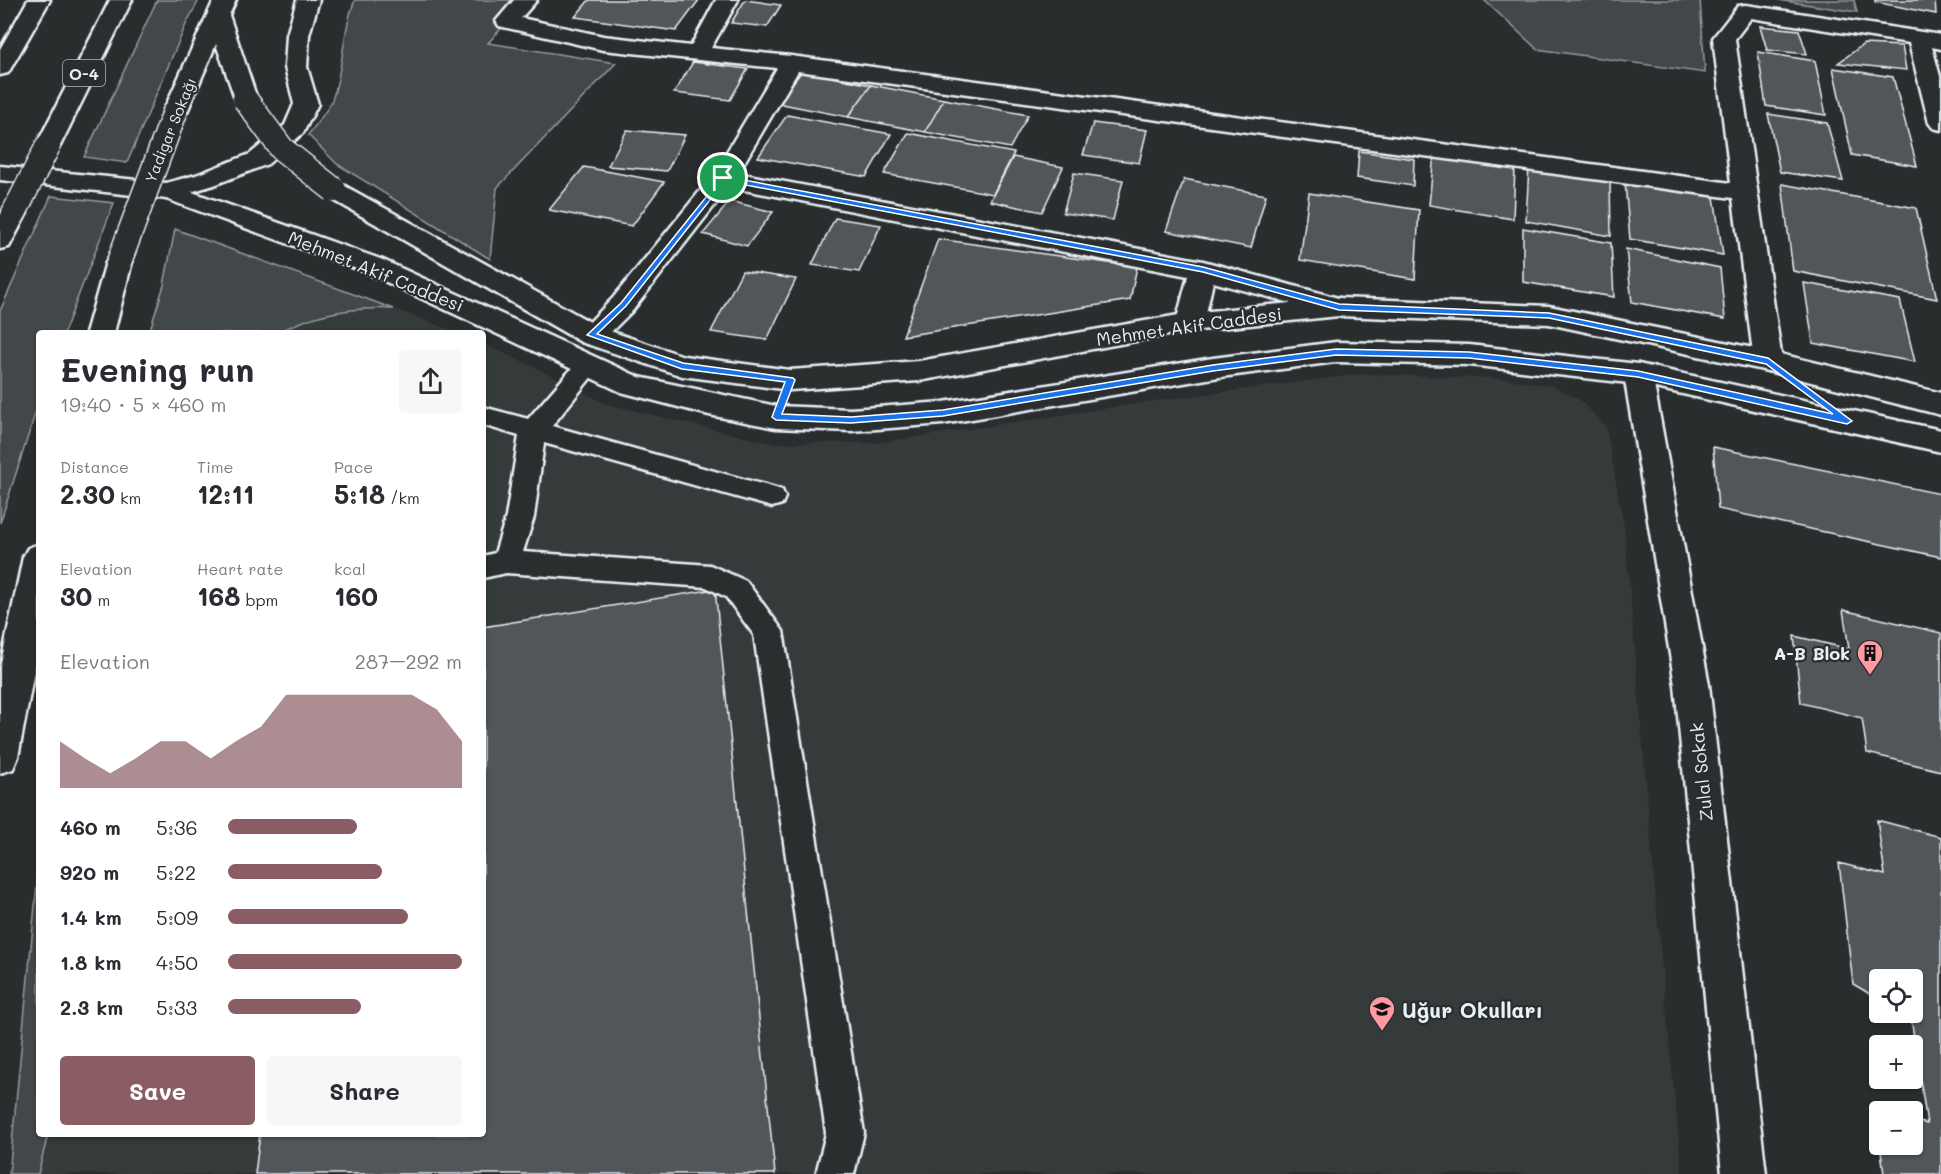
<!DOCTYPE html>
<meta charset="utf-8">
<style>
:root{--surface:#fff;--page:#f7f7f7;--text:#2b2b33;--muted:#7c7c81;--accent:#8a5d65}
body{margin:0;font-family:Mali,sans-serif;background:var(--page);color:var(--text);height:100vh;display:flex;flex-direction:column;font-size:22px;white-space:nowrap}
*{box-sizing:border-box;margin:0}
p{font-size:20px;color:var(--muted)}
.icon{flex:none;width:33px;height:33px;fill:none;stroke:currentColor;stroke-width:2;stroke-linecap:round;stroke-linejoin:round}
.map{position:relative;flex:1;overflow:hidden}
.side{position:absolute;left:36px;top:330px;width:450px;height:807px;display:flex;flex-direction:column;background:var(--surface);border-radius:6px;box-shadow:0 2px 4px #0004}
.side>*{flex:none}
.buttons{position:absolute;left:1869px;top:969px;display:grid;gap:12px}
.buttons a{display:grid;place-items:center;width:54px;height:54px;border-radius:6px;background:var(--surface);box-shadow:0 2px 4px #0004;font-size:30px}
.pin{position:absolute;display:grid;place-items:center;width:51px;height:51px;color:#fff;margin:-26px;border:3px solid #fff;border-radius:50%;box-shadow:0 2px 6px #0007}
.round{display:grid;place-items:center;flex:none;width:63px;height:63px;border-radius:6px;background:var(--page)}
.overview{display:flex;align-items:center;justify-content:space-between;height:102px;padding:0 24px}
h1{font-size:33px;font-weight:800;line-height:45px}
.figures{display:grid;grid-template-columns:repeat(3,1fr);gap:9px;height:102px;padding:6px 24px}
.figures div{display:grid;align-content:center}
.figures b{font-size:26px;font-weight:800}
.figures small{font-size:16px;font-weight:400}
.figures p{font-size:16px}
.chart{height:168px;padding:12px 24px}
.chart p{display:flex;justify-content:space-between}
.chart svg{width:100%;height:108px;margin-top:6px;fill:var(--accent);opacity:.7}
.action{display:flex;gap:12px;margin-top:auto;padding:12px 24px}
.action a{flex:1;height:69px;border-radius:6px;background:var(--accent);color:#fff;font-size:24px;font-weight:800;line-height:69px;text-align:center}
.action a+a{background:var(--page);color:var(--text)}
ul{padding:0 24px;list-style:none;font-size:20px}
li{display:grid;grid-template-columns:96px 72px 1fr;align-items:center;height:45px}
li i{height:15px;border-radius:8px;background:var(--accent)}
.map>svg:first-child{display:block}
.built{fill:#363a3b}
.green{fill:#424648;stroke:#959ca0;stroke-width:1.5}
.building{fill:#535759;stroke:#e8f1f8;stroke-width:1.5}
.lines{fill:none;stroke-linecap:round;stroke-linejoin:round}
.service-casing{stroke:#e8f1f8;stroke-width:5}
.minor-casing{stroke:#e8f1f8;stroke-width:5}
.secondary-casing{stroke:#e8f1f8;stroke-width:5}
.primary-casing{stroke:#e8f1f8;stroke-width:5}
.motorway-casing{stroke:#e8f1f8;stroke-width:5}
.service{fill:#2a2d2e;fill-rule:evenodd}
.minor{fill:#2a2d2e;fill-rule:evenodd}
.secondary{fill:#2a2d2e;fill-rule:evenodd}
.primary{fill:#2a2d2e;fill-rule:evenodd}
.motorway{fill:#2a2d2e;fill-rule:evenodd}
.secondary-bridge-casing{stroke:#e8f1f8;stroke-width:27;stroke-linecap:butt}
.motorway-bridge-casing{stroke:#e8f1f8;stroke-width:27;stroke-linecap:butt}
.secondary-bridge{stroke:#2a2d2e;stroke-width:24}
.motorway-bridge{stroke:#2a2d2e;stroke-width:24}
.route{fill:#1a73e8;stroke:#fff;stroke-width:1.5;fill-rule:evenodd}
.labels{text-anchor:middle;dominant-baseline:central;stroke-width:4.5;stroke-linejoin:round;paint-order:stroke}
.far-street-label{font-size:15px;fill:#e8f1f8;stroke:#2a2d2e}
.shield{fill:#2a2d2e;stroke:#afb6bb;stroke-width:1.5}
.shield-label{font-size:16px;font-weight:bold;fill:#e8f1f8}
.street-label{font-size:18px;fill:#e8f1f8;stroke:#2a2d2e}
.poi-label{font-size:18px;font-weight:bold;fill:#e8f1f8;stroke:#2a2d2e;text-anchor:end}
.near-poi-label{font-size:21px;font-weight:bold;fill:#e8f1f8;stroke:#2a2d2e;text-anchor:start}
</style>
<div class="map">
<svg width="1941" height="1174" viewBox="0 0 1941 1174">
<rect width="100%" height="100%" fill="#2a2d2e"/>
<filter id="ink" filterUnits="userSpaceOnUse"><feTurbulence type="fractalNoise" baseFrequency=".0167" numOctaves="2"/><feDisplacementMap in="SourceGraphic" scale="12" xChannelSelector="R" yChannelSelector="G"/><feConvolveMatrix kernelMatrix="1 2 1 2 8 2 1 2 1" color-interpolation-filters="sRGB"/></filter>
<g filter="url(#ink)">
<path class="built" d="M361 307 394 309 459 333H278L289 326 325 315Z
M483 344 537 368 606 404 771 443H877L1154 401 1362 374 1507 379 1553 386 1580 400 1606 427 1625 532 1657 915 1682 1174H38L48 1134H483Z"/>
<path class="green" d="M157 0H199L187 22 127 163 84 157Z
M355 0H527L488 43 616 63 497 188 490 259 337 164 308 135C316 124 327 112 332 100 344 68 342 31 355 0Z
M1484 0H1700L1705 73 1537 49Z
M1778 0H1854L1857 12Z
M51 196 114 203 64 333H39V402L0 523V311Z
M175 229 394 309C354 307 313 313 278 333H149L164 285Z
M39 864V1134H48L38 1174H9Z"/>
<path class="building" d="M589 0H699L676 31 575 17Z
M745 0 781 5 767 27 731 23Z
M1875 0H1935L1936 14 1875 2Z
M1760 26 1799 30 1807 54 1767 50Z
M1864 44 1902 46 1906 70 1838 63Z
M1758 52 1815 61 1826 115 1766 106Z
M693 62 748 69 730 100 674 93Z
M1833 68 1893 77 1917 166 1852 155Z
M802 71 871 85 848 117 777 103Z
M871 85 944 99 925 132 848 117Z
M944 99 1028 115 1010 148 925 132Z
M1768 114 1827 123 1843 181 1780 172Z
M787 115 891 134 866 177 758 157Z
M1093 123 1147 130 1139 163 1083 155Z
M627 130 685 135 667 171 608 166Z
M908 133 1014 153 993 194 884 174Z
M1359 151 1414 159 1413 186 1357 178Z
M1434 154 1515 167 1513 219 1429 205Z
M1013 157 1063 167 1042 212 990 201Z
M1529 166 1610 180 1611 236 1526 221Z
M584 167 627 175 664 182 632 226 549 210Z
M1074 173 1123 180 1113 220 1063 213Z
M1184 179 1266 195 1251 248 1166 231Z
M1625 183 1714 197 1723 255 1630 239Z
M1782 184 1916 208 1937 299 1793 271Z
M1309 193 1419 210 1415 279 1300 260Z
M730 201 773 212 747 246 703 234Z
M835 218 881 225 859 272 812 265Z
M1523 228 1611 243 1614 297 1523 282Z
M938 239 1137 267 1130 300 903 336Z
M1626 249 1720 268 1725 319 1632 302Z
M742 271 796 279 767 340 711 332Z
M1804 283 1900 300 1915 362 1813 343Z
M1713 447 1941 494V557L1718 509Z
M715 589 775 1174H255L260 1134H483V627Z
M1843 610 1941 633V771L1867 753 1862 718 1801 703 1794 636 1849 649Z
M1877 820 1941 837V1174H1884L1880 1144H1912V1120L1927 1124 1911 1018 1901 1012H1912V980H1880V1000L1853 984 1839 863 1885 875Z"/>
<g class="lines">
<g class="service-casing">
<path id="service" d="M589 356 598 359 601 365 552 426 772 487 782 490 785 497 782 504 772 507 544 443 534 517 523 552 710 565 746 581 783 631 864 1133 854 1174H816L826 1133 754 635 726 597 706 587 506 573 483 578V556L495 553 506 517 519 436 483 425V407L528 419 580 359Z"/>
</g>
<g class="minor-casing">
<path id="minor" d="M514 0H537L521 18 603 36 691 46 716 0H738L711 48 791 56 1731 183 1713 38 1738 6 1746 5 1941 35V49L1932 47 1941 80V130L1933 128 1929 123 1909 43 1751 18 1735 39 1782 361 1778 368 1768 371 1758 368 1754 361 1733 198 798 71 738 173 1203 261 1349 301 1353 307 1349 313 1339 316 1213 282 1204 322 1200 329 1190 331 1180 329 1176 322 1188 276 729 187 633 310 601 342 591 345 581 342 577 335 613 298 713 175 777 68 603 50 499 26 496 21Z
M1638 364 1648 367 1652 374 1709 685 1766 1174H1722L1675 685 1624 374 1628 367Z"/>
</g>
<g class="secondary-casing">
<path id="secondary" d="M214 0H236L229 15 257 99 253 104 245 106 237 104 216 44 187 112 183 117 175 119 167 117 163 112Z
M334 182 343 185 601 328 684 356 790 370 919 361 1190 313 1339 298 1549 306 1768 351 1941 393V415L1768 371 1549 324 1339 316 1190 331 919 381 790 390 682 376 581 342 325 195 322 190 325 185Z
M167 183 383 260 639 377 776 406 851 409 943 402 1213 358 1336 342 1469 345 1638 364 1941 430V452L1638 384 1469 365 1336 362 1213 378 943 424 851 431 776 428 709 415 621 392 365 272 158 196 155 191 158 186Z
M119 253 128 256 132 262 114 333H86L106 262 110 256Z
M39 544V645L18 757 13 769 0 773V668L23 557 28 548Z"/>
</g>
<g class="primary-casing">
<path id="primary" d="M297 0H319L309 35 307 67 318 104 303 133 268 164 214 185 167 199 0 180V166L166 183 196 175 250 154 285 125 294 104 285 67 287 35Z"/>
</g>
<g class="motorway-casing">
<path id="motorway" d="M28 0H50L11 68 8 73 0 75V49Z
M110 0H132L60 146 56 151 48 153 40 151 36 146Z
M14 205 23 207 27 213 9 247 0 249V216L5 207Z"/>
</g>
<use href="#service" class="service"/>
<use href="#minor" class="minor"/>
<use href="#secondary" class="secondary"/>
<use href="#primary" class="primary"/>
<use href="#motorway" class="motorway"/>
<g class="secondary-bridge-casing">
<path id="secondary-bridge" d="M245 99 282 149 334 190
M119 262 175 112"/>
</g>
<g class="motorway-bridge-casing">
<path id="motorway-bridge" d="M14 213 48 146"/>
</g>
<use href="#secondary-bridge" class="secondary-bridge"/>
<use href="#motorway-bridge" class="motorway-bridge"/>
</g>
</g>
<path class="route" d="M723 176 1203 267 1339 304 1549 313 1768 358 1852 421 1847 424 1638 377 1469 358 1336 355 1213 371 943 416 851 423 776 420 772 417 785 382 682 369 587 335 621 303ZM725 181 1203 272 1339 310 1549 318 1766 364 1833 414 1638 371 1469 352 1336 349 1213 365 943 410 851 417 782 414 795 380 793 378 683 363 597 334 626 306Z"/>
<defs>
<g id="building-pin" transform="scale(1.35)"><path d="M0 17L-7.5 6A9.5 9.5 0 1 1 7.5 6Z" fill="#ff9aa2" stroke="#2a2d2e"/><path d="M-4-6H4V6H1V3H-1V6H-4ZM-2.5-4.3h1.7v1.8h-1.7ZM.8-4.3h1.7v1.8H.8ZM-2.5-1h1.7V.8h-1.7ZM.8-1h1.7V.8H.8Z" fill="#111"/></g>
<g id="school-pin" transform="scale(1.35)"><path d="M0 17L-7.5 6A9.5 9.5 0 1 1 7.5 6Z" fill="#ff9aa2" stroke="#2a2d2e"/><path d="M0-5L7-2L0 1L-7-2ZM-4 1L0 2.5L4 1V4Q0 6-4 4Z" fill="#111"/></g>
</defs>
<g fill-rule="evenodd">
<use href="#building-pin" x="1870" y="653"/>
<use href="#school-pin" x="1382" y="1009"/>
</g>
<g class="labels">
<g class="far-street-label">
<text transform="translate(170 130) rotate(-68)">Yadigar Sokağı</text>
</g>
<rect class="shield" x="63" y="60" width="42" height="26" rx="4.5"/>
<g class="shield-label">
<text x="84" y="73">O-4</text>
</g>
<g class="street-label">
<text transform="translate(376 271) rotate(22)">Mehmet Akif Caddesi</text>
<text transform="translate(1189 326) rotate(-8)">Mehmet Akif Caddesi</text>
<text transform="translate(1701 772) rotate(-96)">Zulal Sokak</text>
</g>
<g class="poi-label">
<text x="1850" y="653">A-B Blok</text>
</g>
<g class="near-poi-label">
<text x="1402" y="1009">Uğur Okulları</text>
</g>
</g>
</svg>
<div class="buttons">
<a><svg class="icon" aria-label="locate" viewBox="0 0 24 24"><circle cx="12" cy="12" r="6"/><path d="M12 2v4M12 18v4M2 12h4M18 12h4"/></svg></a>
<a>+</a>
<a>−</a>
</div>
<div class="pin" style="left:723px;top:178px;background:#1e9e55"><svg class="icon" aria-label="arrive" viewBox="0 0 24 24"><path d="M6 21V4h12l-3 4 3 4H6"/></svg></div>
<section class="side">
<div class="overview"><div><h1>Evening run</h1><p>19:40 · 5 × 460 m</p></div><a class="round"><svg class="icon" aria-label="share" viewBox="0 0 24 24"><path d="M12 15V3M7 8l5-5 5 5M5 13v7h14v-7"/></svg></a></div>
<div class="figures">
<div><p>Distance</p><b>2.30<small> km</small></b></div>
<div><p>Time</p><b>12:11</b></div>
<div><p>Pace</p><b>5:18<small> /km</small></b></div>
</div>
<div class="figures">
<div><p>Elevation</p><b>30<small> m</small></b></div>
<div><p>Heart rate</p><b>168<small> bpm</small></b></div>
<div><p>kcal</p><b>160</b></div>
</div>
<div class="chart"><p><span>Elevation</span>287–292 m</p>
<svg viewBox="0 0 160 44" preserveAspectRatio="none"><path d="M0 44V25L10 32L20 38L30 32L40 25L50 25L60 32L70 25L80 19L90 6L100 6L110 6L120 6L130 6L140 6L150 12L160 25V44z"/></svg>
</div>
<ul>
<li><b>460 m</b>5:36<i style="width:55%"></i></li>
<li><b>920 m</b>5:22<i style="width:66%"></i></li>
<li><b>1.4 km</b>5:09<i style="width:77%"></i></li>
<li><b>1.8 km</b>4:50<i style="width:100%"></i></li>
<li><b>2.3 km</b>5:33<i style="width:57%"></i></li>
</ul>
<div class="action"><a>Save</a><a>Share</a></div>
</section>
</div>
